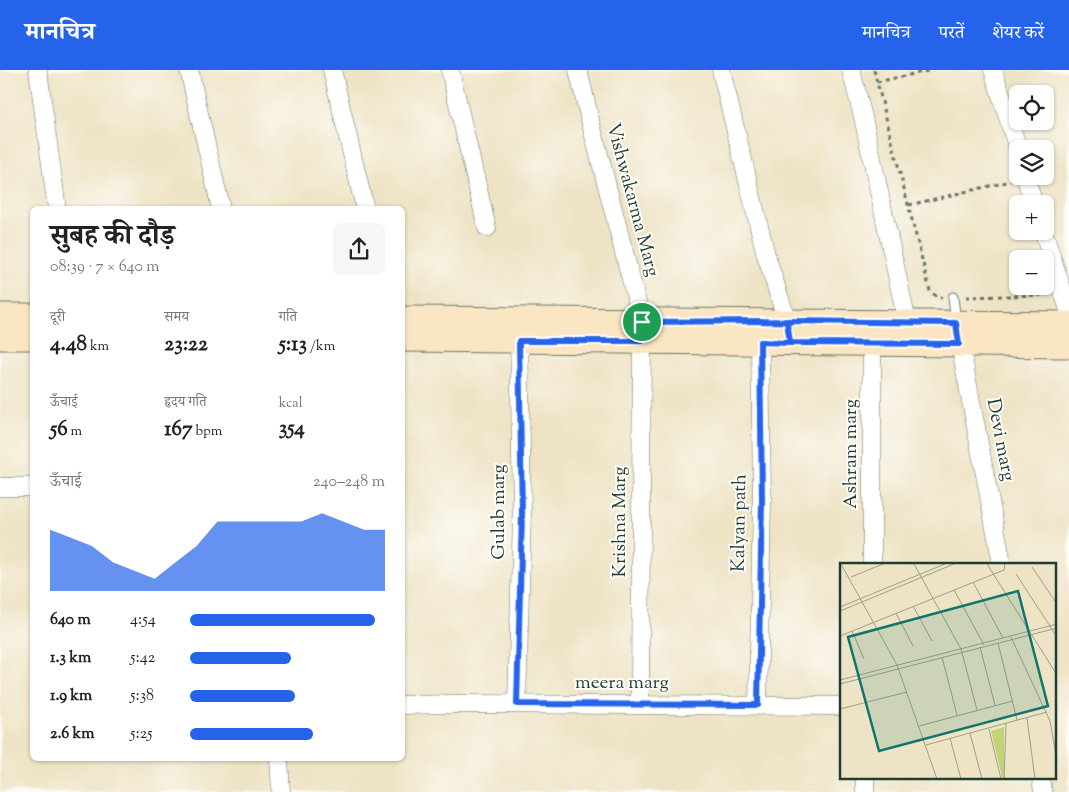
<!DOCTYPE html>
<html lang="hi">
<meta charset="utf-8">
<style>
:root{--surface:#fff;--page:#f6f6f6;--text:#222;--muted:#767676;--accent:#2563eb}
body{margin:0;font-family:"Sorts Mill Goudy","Noto Serif Devanagari",serif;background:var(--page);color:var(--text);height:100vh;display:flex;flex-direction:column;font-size:19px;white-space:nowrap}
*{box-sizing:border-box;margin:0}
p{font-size:16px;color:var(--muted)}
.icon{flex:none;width:28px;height:28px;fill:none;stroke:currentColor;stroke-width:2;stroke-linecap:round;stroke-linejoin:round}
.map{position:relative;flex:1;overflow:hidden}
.panel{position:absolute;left:30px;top:136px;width:375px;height:555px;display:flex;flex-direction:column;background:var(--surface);border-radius:8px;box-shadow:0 1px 4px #0004}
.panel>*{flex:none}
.tools{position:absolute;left:1009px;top:15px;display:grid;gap:10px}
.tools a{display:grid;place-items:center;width:45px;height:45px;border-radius:8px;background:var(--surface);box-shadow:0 1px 4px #0004;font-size:25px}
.pin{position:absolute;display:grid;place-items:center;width:42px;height:42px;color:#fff;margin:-21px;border:2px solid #fff;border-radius:50%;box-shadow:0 1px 5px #0007}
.round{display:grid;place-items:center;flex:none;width:52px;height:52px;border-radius:8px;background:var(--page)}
.head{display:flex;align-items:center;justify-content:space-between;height:85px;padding:0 20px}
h1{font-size:28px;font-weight:700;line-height:38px}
.metrics{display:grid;grid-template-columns:repeat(3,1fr);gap:8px;height:85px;padding:5px 20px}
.metrics div{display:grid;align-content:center}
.metrics b{font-size:21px;font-weight:700}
.metrics small{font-size:14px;font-weight:400}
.metrics p{font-size:14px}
.chart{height:140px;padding:10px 20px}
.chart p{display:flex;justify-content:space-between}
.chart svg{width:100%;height:90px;margin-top:5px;fill:var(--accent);opacity:.7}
ul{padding:0 20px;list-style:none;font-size:16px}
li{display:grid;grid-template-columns:80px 60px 1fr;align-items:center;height:38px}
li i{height:12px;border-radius:6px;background:var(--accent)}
header{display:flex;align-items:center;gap:30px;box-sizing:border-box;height:70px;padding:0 25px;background:var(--accent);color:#fff}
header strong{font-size:24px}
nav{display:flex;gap:28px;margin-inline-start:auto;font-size:18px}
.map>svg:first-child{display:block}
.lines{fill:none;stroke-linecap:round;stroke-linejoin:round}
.lane-casing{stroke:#677767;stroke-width:11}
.street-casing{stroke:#677767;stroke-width:19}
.secondary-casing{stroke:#677767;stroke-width:27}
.path{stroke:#677767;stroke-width:3;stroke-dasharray:4 4;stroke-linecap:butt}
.lane{stroke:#fff;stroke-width:9}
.street{stroke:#fff;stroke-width:18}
.secondary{stroke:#fbe6c4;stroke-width:25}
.route-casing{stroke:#fff;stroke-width:10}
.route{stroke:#2563eb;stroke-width:6}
.labels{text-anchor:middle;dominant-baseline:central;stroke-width:4;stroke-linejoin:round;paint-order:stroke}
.street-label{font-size:19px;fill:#1f3d34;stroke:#fdfcf7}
.inset-road{fill:none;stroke:#9ba18b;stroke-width:1}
.view{fill:#0f766e;fill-opacity:0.15;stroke:#0f766e;stroke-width:2.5}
.inset-edge{fill:none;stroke:#1f3d34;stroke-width:2.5}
</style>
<header>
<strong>मानचित्र</strong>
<nav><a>मानचित्र</a><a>परतें</a><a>शेयर करें</a></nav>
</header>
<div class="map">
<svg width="1069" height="722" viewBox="0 0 1069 722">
<rect width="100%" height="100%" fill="#fdfcf7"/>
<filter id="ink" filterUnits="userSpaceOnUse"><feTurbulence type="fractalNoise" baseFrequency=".02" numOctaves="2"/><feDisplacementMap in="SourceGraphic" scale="10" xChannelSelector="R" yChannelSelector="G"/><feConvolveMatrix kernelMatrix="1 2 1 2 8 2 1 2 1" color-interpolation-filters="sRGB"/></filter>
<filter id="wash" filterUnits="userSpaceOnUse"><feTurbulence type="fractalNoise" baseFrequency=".0096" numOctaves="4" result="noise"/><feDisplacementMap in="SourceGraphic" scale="20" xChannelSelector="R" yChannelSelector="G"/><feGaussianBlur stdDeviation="1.12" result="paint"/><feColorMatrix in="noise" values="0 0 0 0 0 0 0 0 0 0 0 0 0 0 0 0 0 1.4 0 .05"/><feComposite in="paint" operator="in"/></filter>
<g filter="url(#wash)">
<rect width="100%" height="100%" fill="#eee3c5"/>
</g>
<g filter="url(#ink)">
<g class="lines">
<g class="lane-casing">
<path id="lane" d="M953 227 956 253"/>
</g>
<g class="street-casing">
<path id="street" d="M38 0 57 139
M189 0 221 139
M332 0 365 139
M450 0 487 158
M578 0 590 50 642 252 640 634
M721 0 766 185 787 251 788 261
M851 0 863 47 907 252
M993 0 1018 79
M1025 106 1034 134
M1043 161 1069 240
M958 263 1002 494
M872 273V494
M0 417H32
M517 634 522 444 519 260
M402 635 454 634 842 636
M758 635 762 430 760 272
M279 689 281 722
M1041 708 1043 722
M865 722V708"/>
</g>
<g class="secondary-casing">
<path id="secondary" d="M0 246H32
M402 249 1069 254
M0 267H32
M402 269 1069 275"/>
</g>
<path class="path" d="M874 0 930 221 936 226 942 228
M877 12 932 0
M909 135 1011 111
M966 227 1047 225"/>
<use href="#lane" class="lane"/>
<use href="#street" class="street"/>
<use href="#secondary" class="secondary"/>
</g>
</g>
<g class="lines" filter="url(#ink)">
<g class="route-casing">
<path id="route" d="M642 252V271H519L522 444 517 634 758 635 762 430 760 272 790 273 787 251 956 253 959 274 790 273 787 251 642 252"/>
</g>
<use href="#route" class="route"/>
</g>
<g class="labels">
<g class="street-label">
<text transform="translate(632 130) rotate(75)">Vishwakarma Marg</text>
<text transform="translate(1000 370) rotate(79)">Devi marg</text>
<text transform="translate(851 384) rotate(-90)">Ashram marg</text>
<text transform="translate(499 442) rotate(-90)">Gulab marg</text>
<text transform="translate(620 452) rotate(-90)">Krishna Marg</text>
<text transform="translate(740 453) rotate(-89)">Kalyan path</text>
<text x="622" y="613">meera marg</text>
</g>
</g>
<g transform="translate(840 493)">
<rect width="216" height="216" fill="#eee3c5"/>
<path d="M164 164V214H162L151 168Z" fill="#c1d376"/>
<path class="inset-road" d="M1 1 57 102 97 216M74 1 121 86 137 147M147 1 217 112M192 4 217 41M176 11 217 74M11 14 43 1M133 19 163 75M114 27 144 82M73 43 92 78M0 44 105 1M0 48 114 1M56 50 73 83M12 68 24 96M0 73 164 7 165 1M171 74 210 158 217 198M158 80 177 157M140 84 155 142M102 94 117 152M0 117 217 61M0 121 217 65M0 146 67 129M187 155 195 216M79 163 173 138M149 166 161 216M130 170 142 216M110 175 121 216M86 182 207 149M164 216 166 160"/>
<path class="view" d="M178 28 208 143 39 188 8 74Z"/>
<rect width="216" height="216" class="inset-edge"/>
</g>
</svg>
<div class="tools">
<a><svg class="icon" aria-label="locate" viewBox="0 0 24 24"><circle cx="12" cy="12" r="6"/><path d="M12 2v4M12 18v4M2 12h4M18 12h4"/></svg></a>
<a><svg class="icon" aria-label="layers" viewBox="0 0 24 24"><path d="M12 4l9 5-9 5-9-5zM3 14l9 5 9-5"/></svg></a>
<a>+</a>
<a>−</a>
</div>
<div class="pin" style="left:642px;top:252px;background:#1e9e55"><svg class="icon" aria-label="arrive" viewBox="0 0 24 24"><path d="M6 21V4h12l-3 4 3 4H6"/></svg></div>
<section class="panel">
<div class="head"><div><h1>सुबह की दौड़</h1><p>08:39 · 7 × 640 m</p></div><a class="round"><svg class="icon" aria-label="share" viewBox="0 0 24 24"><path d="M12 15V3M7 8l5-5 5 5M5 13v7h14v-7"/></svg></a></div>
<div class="metrics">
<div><p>दूरी</p><b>4.48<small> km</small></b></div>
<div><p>समय</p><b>23:22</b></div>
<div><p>गति</p><b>5:13<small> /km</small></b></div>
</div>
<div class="metrics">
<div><p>ऊँचाई</p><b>56<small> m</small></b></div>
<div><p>हृदय गति</p><b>167<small> bpm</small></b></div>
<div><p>kcal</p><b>354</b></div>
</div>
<div class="chart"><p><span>ऊँचाई</span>240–248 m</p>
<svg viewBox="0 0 160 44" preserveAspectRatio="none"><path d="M0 44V14L10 18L20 22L30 30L40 34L50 38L60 30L70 22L80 10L90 10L100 10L110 10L120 10L130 6L140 10L150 14L160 14V44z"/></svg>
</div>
<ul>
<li><b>640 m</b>4:54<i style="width:95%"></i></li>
<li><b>1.3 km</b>5:42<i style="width:52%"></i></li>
<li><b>1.9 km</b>5:38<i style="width:54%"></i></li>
<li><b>2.6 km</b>5:25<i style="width:63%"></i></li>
</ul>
</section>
</div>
